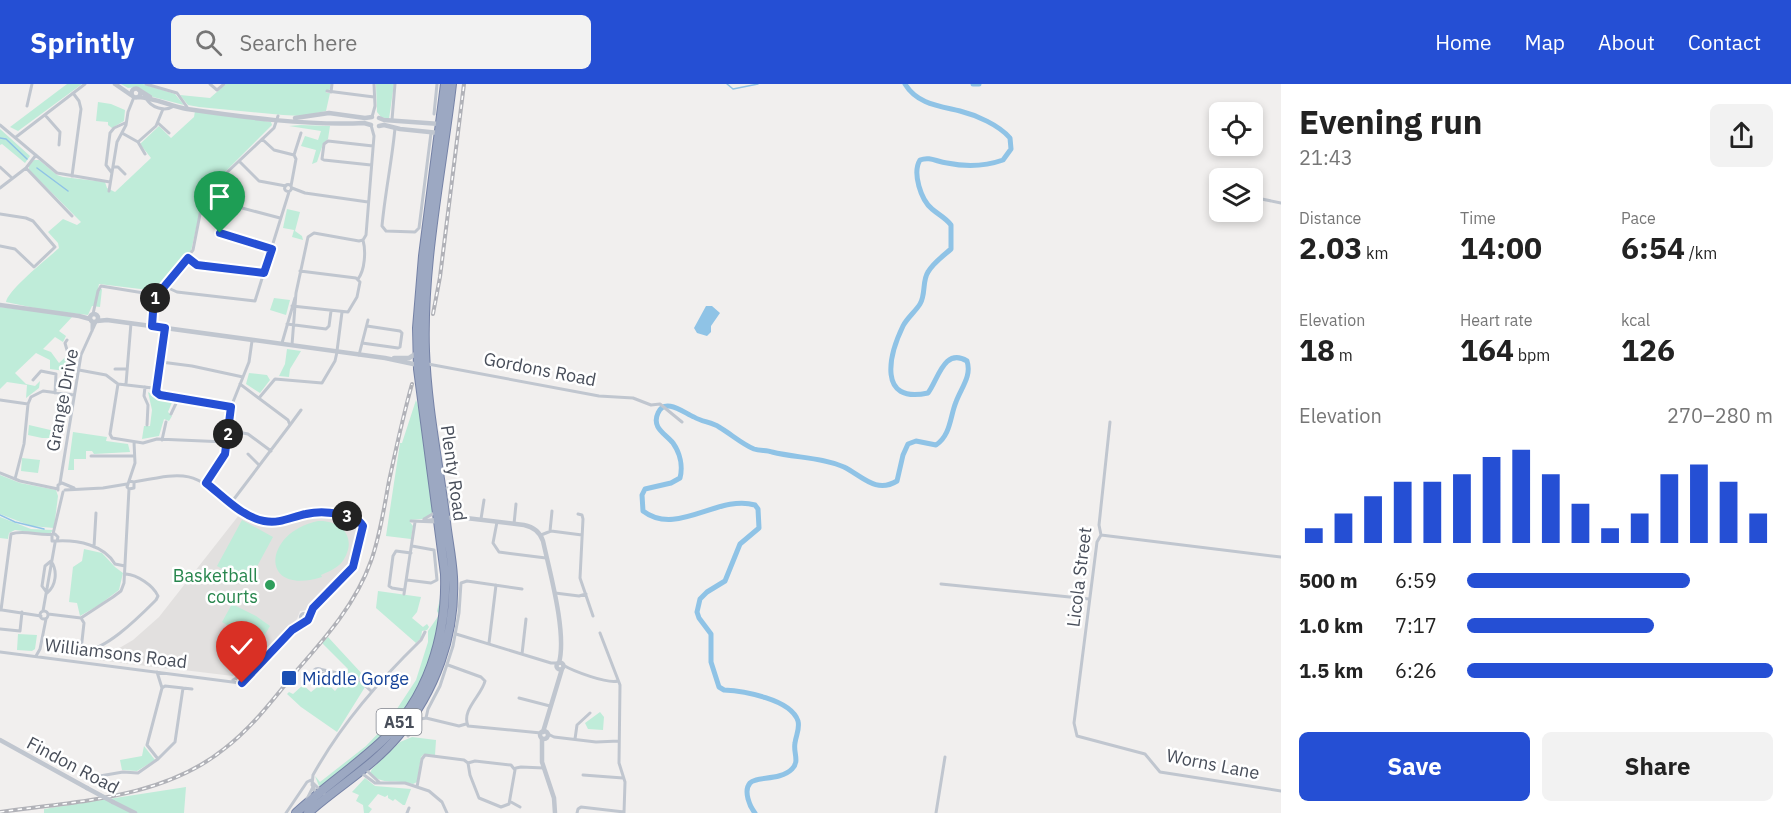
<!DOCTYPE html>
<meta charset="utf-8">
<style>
:root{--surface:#fff;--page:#f2f2f2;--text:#222;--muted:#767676;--accent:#254fd4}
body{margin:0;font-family:"IBM Plex Sans",sans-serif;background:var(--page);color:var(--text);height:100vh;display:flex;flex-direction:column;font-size:22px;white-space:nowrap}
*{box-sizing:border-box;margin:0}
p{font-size:20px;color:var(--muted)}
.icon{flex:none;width:33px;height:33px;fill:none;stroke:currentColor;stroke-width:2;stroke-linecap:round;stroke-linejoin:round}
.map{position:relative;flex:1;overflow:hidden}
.drawer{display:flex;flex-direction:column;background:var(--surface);width:510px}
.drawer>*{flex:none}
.controls{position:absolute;left:1209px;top:18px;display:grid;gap:12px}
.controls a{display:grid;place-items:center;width:54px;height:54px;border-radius:9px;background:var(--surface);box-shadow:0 3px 9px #0003;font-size:30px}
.pin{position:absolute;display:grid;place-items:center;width:51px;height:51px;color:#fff;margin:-62px -26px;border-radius:50% 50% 50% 0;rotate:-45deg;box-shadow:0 0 6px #0007}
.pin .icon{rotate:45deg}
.km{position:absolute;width:30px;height:30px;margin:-15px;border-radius:50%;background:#222;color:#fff;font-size:16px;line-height:30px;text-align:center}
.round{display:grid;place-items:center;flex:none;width:63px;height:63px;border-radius:9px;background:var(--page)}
.overview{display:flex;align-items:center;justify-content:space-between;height:102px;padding:0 18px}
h1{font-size:33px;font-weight:700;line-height:45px}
.metrics{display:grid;grid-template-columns:repeat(3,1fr);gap:9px;height:102px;padding:6px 18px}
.metrics div{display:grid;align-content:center}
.metrics b{font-size:30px;font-weight:700}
.metrics small{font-size:16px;font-weight:400}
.metrics p{font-size:16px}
.chart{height:168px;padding:12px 18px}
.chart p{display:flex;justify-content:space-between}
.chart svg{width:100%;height:108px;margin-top:6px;stroke:var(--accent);stroke-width:6}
.action{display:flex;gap:12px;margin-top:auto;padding:12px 18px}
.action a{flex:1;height:69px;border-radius:9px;background:var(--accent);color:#fff;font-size:24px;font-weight:700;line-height:69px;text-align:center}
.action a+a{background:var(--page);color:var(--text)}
ul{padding:0 18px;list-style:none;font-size:20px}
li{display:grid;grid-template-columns:96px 72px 1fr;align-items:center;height:45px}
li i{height:15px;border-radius:8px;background:var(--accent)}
header{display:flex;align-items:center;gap:36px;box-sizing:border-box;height:84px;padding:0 30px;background:var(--accent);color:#fff}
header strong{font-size:28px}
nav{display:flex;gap:33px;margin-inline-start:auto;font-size:21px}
.search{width:420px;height:54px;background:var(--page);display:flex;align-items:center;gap:15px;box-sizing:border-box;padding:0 21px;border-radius:9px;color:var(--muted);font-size:22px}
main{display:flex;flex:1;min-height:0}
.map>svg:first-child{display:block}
.education{fill:#e2e0df}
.green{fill:#bfecd9}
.water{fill:#8fc3e6}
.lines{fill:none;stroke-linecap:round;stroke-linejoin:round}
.stream{stroke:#8fc3e6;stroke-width:1.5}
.river{stroke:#8fc3e6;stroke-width:5}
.trunk-casing{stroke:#7582a6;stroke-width:10}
.minor{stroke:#c0c6cf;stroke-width:3}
.tertiary{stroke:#c0c6cf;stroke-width:4.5}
.trunk{stroke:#9ca8c2;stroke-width:8}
.rail-casing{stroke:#b1b2b8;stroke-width:4}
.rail{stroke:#fff;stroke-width:1.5;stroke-dasharray:4.5;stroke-linecap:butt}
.tertiary-bridge{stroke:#c0c6cf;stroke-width:4.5}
.route-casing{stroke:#fff;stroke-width:12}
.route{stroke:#254fd4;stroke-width:8}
.leisure-dot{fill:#2e9e5b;stroke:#fff;stroke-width:2}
.transit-dot{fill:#1a4fb4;stroke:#fff;stroke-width:2}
.labels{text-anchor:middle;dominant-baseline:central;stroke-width:5;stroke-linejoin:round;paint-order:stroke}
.shield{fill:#fff;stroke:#7f838c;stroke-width:1.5}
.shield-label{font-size:16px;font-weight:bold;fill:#484e5a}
.street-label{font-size:18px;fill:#484e5a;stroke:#fff}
.leisure-label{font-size:18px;fill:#27864d;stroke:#fff;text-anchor:end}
.transit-label{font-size:18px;fill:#164399;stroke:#fff;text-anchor:start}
</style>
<header>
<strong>Sprintly</strong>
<div class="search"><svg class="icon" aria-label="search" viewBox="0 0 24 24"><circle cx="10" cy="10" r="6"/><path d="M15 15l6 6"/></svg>Search here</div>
<nav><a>Home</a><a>Map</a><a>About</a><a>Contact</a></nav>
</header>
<main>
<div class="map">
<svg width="1281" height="729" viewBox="0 0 1281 729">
<rect width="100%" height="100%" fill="#f1efee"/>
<path class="education" d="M239 431 254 439 269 442 323 432 355 438 360 442 349 482 307 526 300 527 297 535 247 587 238 586 233 592 175 585 172 583 170 585 99 576 133 556 159 533Z"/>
<path class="green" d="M67 0H82L18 47 10 43Z
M121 0H143L175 10 184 21 153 13 138 3 128 4Z
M226 0H331L330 5 327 7 326 9H330L326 27 302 32 283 31 199 23 188 21 180 11 210 14Z
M376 0H394L389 35 381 33 377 28Z
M98 18 111 20 125 26 124 37 112 44 108 41V38L96 37Z
M195 27 271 38 272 41 204 109 191 167 157 207 99 200 98 205H102L100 223 92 222 88 231 44 226 6 218C8 206 48 174 59 164L58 159 48 148 63 135 77 141 81 138 29 86V82L34 76H39L57 91 63 93 105 98 107 104 115 108 151 74 140 60 159 42 171 54 194 33Z
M301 41 330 42 328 55 323 60 317 78 312 80 316 66 301 62 305 52 318 56 321 47 289 42Z
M0 45 30 72 25 79 2 60 0 61Z
M287 125 300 128 295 147 302 152 303 156 292 153 294 146 283 144Z
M274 214 290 216 286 231 270 226Z
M0 223 73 232 59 247 66 252 63 258 55 253 43 265 51 268 59 279 70 269 75 272 73 288 50 285V276L36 269 15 289 26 300 35 302 40 297 39 304 26 314 27 301 7 298 0 305Z
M287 265 301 267 290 285 289 293 279 292 285 280Z
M249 289 267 291 270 296 260 309 246 300Z
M148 308 157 314 173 316 168 328 172 332 169 337 164 335 159 352 142 355 144 342H150L152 326Z
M416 316 420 327 434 426 433 430 422 435 410 436V438L413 442 411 455 386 452 400 359H402Z
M29 341 59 348 58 354H42L28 351Z
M73 348 107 353 106 357 128 360 130 368 94 370 92 367H86V375H74V386H68Z
M22 374 40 376 38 389 21 387Z
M0 391 20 399 56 406 58 412 54 444 31 442 0 430Z
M0 433 31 445 53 446 50 450H46L15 446 9 449 8 455 0 454Z
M242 436 273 453 248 499 217 482Z
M318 437C344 436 358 456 342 478 337 484 328 488 321 491L322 493C258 513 263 448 318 437Z
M84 465 102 469 115 483 123 489 119 506 99 521 80 532 77 519 69 518 73 483 82 477Z
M378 507 421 513 417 528 412 534 423 543 427 540 429 543 427 546 422 547 421 554 416 559 376 524Z
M440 515H443C438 569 415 623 374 660 358 674 341 688 324 701L319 702 315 692 320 698 366 662 387 640 416 596 428 558V547L439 531 437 527Z
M232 520 256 532 270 542 264 552C251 557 234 545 222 538Z
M18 550 37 551 35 565 32 567 17 566Z
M328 553 364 592 363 597 348 589V585L322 559Z
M347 593 356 595 365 603 337 648 301 623 287 610 289 608 293 610 303 601 311 608 325 597 335 607Z
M600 628 604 633 603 646 588 645 585 639Z
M412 653 436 656 435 671 424 670 421 673 417 698 413 700C398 695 381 702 370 689L372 685 400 658Z
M144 662 155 676 137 687 122 686 120 676 142 672Z
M365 694 375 702 411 705 405 721H403L395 715 393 717 388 714V711L385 713 378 710 368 722 372 725 369 729H364L363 721 356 717 359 711 352 708Z
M186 703 184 729H44V725Z"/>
<path class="water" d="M706 222H712L720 229 711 242V248L707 252 697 249 694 244Z"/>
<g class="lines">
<path class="stream" d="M727 0 733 5 758 0
M0 54 6 55 27 75
M37 84 68 107
M0 431 15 438 44 445"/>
<path class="river" d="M973 0H979
M755 729C750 723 743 707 750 699 756 692 780 697 792 685 800 677 793 669 795 659 796 651 800 645 798 637 791 615 743 607 724 606L719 603 711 578V550L699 534 697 528 700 515 707 508 725 497 740 460 759 444 758 425 755 421C718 410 677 453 643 427L642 411 645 405 671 399 680 394C683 382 680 369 673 359 666 350 651 344 658 329 665 313 684 329 694 333 702 338 712 338 719 343 731 350 742 360 754 365 760 367 767 366 772 368 796 374 821 373 844 383 862 392 876 410 897 397L903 371 908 360 916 357 936 361C951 351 950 332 956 318 961 304 972 292 967 277 944 263 938 296 928 309 877 320 889 271 903 242 907 234 915 228 920 220 926 210 922 197 928 188 933 179 943 172 951 165V141C946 134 939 131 932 125 921 116 912 89 920 76 930 72 937 78 947 79 966 83 986 82 1003 76L1011 65 1010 54C999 41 976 31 960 27 939 22 917 20 905 0"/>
<g class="trunk-casing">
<path id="trunk" d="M296 729C323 704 354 683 381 658 428 615 447 552 445 490L418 285 417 244 423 172 445 0
M308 729C337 703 372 683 398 652 435 608 456 551 453 493 452 474 448 456 446 438 439 381 427 324 425 267 422 181 442 86 452 0"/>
</g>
<path class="minor" d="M146 0 177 9 187 23
M210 0 217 6 224 0
M327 7 374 13
M331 8 332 0
M146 14C151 24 165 28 174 22
M27 22 32 0
M434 30 437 0
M45 31 60 48 59 61
M372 33 375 22 374 0
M392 36 395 0
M158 39 169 49
M0 41 57 89 110 98
M395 44C392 77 385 109 382 142L386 147 415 148 419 144 431 49
M122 49 138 58 145 70
M16 53 85 0
M262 55 274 66 294 71 296 75 291 102
M138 58 156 42 163 25
M294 71 301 49
M240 78 259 97 286 102
M371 81 324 76 322 75 324 60 328 57 373 62
M0 83 12 94
M113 83H118L125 90
M26 84 72 132
M112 89 106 81 110 49 114 44 125 39
M72 92 81 25 79 17 73 9
M217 97 242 124 280 134
M284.5 104a3.5 3.5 0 1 1 7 0a3.5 3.5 0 1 1-7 0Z
M0 104 26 84 36 71
M292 104 305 109 368 118
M109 107 117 58 126 41 128 28 134 13
M1252 113 1281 119
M0 130 26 134 33 137 55 163 34 183 15 165 0 162
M220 149 272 165
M188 174 197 181 264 189
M358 195C365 186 366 167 363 156
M164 202 177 208 255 217 289 108
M292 222 348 228 357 213 360 198 356 194 300 187
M93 230 98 207 101 202 156 211
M92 237V247
M287 240 326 245 329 242 331 227
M148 241 150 222 158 209 193 166 204 110 274 44 278 32
M152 241 154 218
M67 256 65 259 67 266 81 271
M282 259 295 214
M362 259 398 264 400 263 402 249 400 247 367 242
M292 261 296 209 308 153 314 149 359 157 363 156 366 151 374 52 371 41
M337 267 342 228
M359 271 368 236
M161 278 192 282 243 293
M428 280 599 312 633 314 651 321 660 320 682 338
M115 285H127
M79 286 106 291 118 300 153 304 160 311 231 323
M33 296 41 287 56 290 55 309
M118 300 110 350 112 354 143 359 157 355 226 358
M126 300 131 239
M145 303 144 312 148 321 147 341
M156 305 165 245
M259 314 275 295 322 299 335 277 337 268
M0 316 28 320
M171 330 179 313
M290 341 301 326
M228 346 248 350 271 367
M162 356 166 338
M248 370 259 381
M91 372H134
M0 389 20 397 58 405
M15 395 24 360 28 320 31 313 43 307 74 311
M129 397 135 379 134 358
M134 398V404L129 405 127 403 129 397 134 398C187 388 190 386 234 421 244 429 253 436 266 437 281 440 292 433 306 430 322 426 350 429 364 437L366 441 362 452
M206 398 225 370 231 323 249 278 252 257
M60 399 81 271 96 238
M447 404 454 405
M451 405 449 413 454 433
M58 406V401L62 399 74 404
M65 406 103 404 127 400
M231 419 290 341 288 336 240 300
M578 430 582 431 583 435 580 494 593 532
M424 435 436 428
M481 435 484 416
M356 436 363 441V446
M411 437 436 438
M423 437 437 435
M497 438 493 459 499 468 546 474
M514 440 516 420
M550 447 552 427
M53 450 63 408
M541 451 551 447 582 451
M1101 451 1097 458 1074 639 1077 652 1145 670 1160 688 1281 707
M1101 451 1281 473
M1101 451 1099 441 1110 338
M57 457C78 456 104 461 115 480L125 482
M94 463 96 429
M51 477C58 487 56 502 47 509L42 502 45 482Z
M407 496 431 499 437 496 434 466 412 462
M941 500 1089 515
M404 506 392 504 389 502 393 472 396 467 411 469
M555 509 579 512 586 510
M404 510 415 438
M1 526 11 450C25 445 41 453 55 450L58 453 57 457H52V451
M2 526 41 532
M43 527 55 459
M40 531a4 4 0 1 1 8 0a4 4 0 1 1-8 0Z
M300.5 533a3.5 3.5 0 1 1 7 0a3.5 3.5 0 1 1-7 0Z
M48 530 81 534 113 513 121 507 124 499 129 405
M81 534 84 539 81 566C102 571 142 530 156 516L158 512C153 501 137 491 126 490
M308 534 313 524 353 483 362 453
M0 545 20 547 22 528
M600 549 620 601 619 679 625 698 624 729
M456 550 551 579H558
M489 559 496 501
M276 562 286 550 306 537
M0 568 240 599
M522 570 526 535
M36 572 40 565 46 535
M448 581 481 593 485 597C482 611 461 626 468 642L541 649
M563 581C573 587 607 600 618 597
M312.5 590a5.5 5.5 0 1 1 11 0a5.5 5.5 0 1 1-11 0Z
M319 585 356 593 371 607
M157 588 162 604 147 661 158 675
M245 595 293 546
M233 596 242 591 245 593V597L239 599 237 593
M162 604 165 602 192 605
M519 614 550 622
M426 634 459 642 466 640
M548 650 554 653 596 658 619 657
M408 652 421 635 426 634 428 625 440 602 453 562 459 529 461 499 467 497 522 505
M575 655 577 641 590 629
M364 684 379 698
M516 684 521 683 544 684
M360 688 375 699H405L429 707 442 718 447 729
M89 691 94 693 123 688 138 689 158 675 175 658 183 604
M583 691 623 694
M312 698 327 713
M417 703 422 675 425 671 464 676 468 679 475 677 511 681 515 686 509 720 501 723 479 714 470 691 468 679
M316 708 312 701 313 691C342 639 379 597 421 556L425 548
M307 715 313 703
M511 718 520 723
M286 729 307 698 311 696
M407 729 409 724
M577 729 578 725 581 723 624 728
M936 729 945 673"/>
<path class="tertiary" d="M115 0 131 11
M131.5 9a4.5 4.5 0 1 1 9 0a4.5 4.5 0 1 1-9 0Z
M139 6 150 13
M138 13C154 14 171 22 187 25 242 33 309 42 364 39L371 41
M295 34 329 29 365 34 372 33
M379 34 384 36 440 40
M379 42 384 41 400 45 439 49
M0 221 79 232 90 235
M90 234a4 4 0 1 1 8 0a4 4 0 1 1-8 0Z
M97 237 107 236 385 274 418 281
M394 274H409L417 269
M446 434H466L524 441C534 443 540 448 543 457 550 489 567 549 559 579
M556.5 582a3.5 3.5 0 1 1 7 0a3.5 3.5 0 1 1-7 0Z
M540 651a4 4 0 1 1 8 0a4 4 0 1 1-8 0Z
M543 648 562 585
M542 655V678L554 714 555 729
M0 656 87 704
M113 718 135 729"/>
<use href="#trunk" class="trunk"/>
<g class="rail-casing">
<path id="rail" d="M433 230 440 193 464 0
M0 728C76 717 162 715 224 665 253 643 275 613 298 585 327 552 356 519 371 477 380 452 384 424 389 397 396 365 403 332 412 300"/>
</g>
<use href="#rail" class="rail"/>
<path class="tertiary-bridge" d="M87 704 113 718"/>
</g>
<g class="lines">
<g class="route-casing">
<path id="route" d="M220 149 272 165 264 189 197 181 188 174 154 215 152 242 165 244 156 308 160 311 231 323 225 370 206 399C223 412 242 433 264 437 280 440 291 433 306 430 318 427 331 428 343 431 351 433 359 435 363 442L353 483 313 524 308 536 292 546 242 599"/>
</g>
<use href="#route" class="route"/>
</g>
<circle class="leisure-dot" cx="270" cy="501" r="6"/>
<rect class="transit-dot" x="281" y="586" width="16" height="16" rx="3"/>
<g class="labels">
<rect class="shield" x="376.5" y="625" width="45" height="26" rx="4.5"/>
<g class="shield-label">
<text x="399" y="638">A51</text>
</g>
<g class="street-label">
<text transform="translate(540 285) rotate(11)">Gordons Road</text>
<text transform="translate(62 316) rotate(-79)">Grange Drive</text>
<text transform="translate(454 389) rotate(82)">Plenty Road</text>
<text transform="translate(1079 493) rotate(-83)">Licola Street</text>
<text transform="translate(116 569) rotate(7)">Williamsons Road</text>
<text transform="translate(1213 680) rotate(11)">Worns Lane</text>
<text transform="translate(73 681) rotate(28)">Findon Road</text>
</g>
<g class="leisure-label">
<text x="258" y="491">Basketball<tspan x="258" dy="21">courts</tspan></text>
</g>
<g class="transit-label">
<text x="302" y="594">Middle Gorge</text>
</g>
</g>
</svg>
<div class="controls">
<a><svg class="icon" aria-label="locate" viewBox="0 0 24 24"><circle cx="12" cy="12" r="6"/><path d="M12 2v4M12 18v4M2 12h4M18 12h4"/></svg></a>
<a><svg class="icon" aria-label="layers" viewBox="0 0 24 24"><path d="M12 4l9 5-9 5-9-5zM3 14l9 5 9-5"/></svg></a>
</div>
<div class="pin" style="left:220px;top:149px;background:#1e9e55"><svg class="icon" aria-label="arrive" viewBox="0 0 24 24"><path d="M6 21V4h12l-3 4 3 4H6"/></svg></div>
<div class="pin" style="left:242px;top:599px;background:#d93025"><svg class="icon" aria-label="check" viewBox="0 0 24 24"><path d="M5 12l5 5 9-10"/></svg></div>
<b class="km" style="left:155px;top:214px">1</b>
<b class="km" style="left:228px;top:350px">2</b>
<b class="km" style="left:347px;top:432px">3</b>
</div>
<section class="drawer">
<div class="overview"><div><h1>Evening run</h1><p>21:43</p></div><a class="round"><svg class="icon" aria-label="share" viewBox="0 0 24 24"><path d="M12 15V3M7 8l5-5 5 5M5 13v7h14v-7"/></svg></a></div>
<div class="metrics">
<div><p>Distance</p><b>2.03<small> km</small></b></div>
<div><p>Time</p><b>14:00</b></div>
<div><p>Pace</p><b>6:54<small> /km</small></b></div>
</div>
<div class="metrics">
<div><p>Elevation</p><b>18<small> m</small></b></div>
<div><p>Heart rate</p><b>164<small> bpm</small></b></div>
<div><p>kcal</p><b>126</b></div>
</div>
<div class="chart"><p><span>Elevation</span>270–280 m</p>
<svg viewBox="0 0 160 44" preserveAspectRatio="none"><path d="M5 44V38M15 44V32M25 44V25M35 44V19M45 44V19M55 44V16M65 44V9M75 44V6M85 44V16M95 44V28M105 44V38M115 44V32M125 44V16M135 44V12M145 44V19M155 44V32"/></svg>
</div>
<ul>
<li><b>500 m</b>6:59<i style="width:73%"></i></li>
<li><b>1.0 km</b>7:17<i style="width:61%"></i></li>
<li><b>1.5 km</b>6:26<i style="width:100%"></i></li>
</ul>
<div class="action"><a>Save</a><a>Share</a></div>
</section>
</main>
